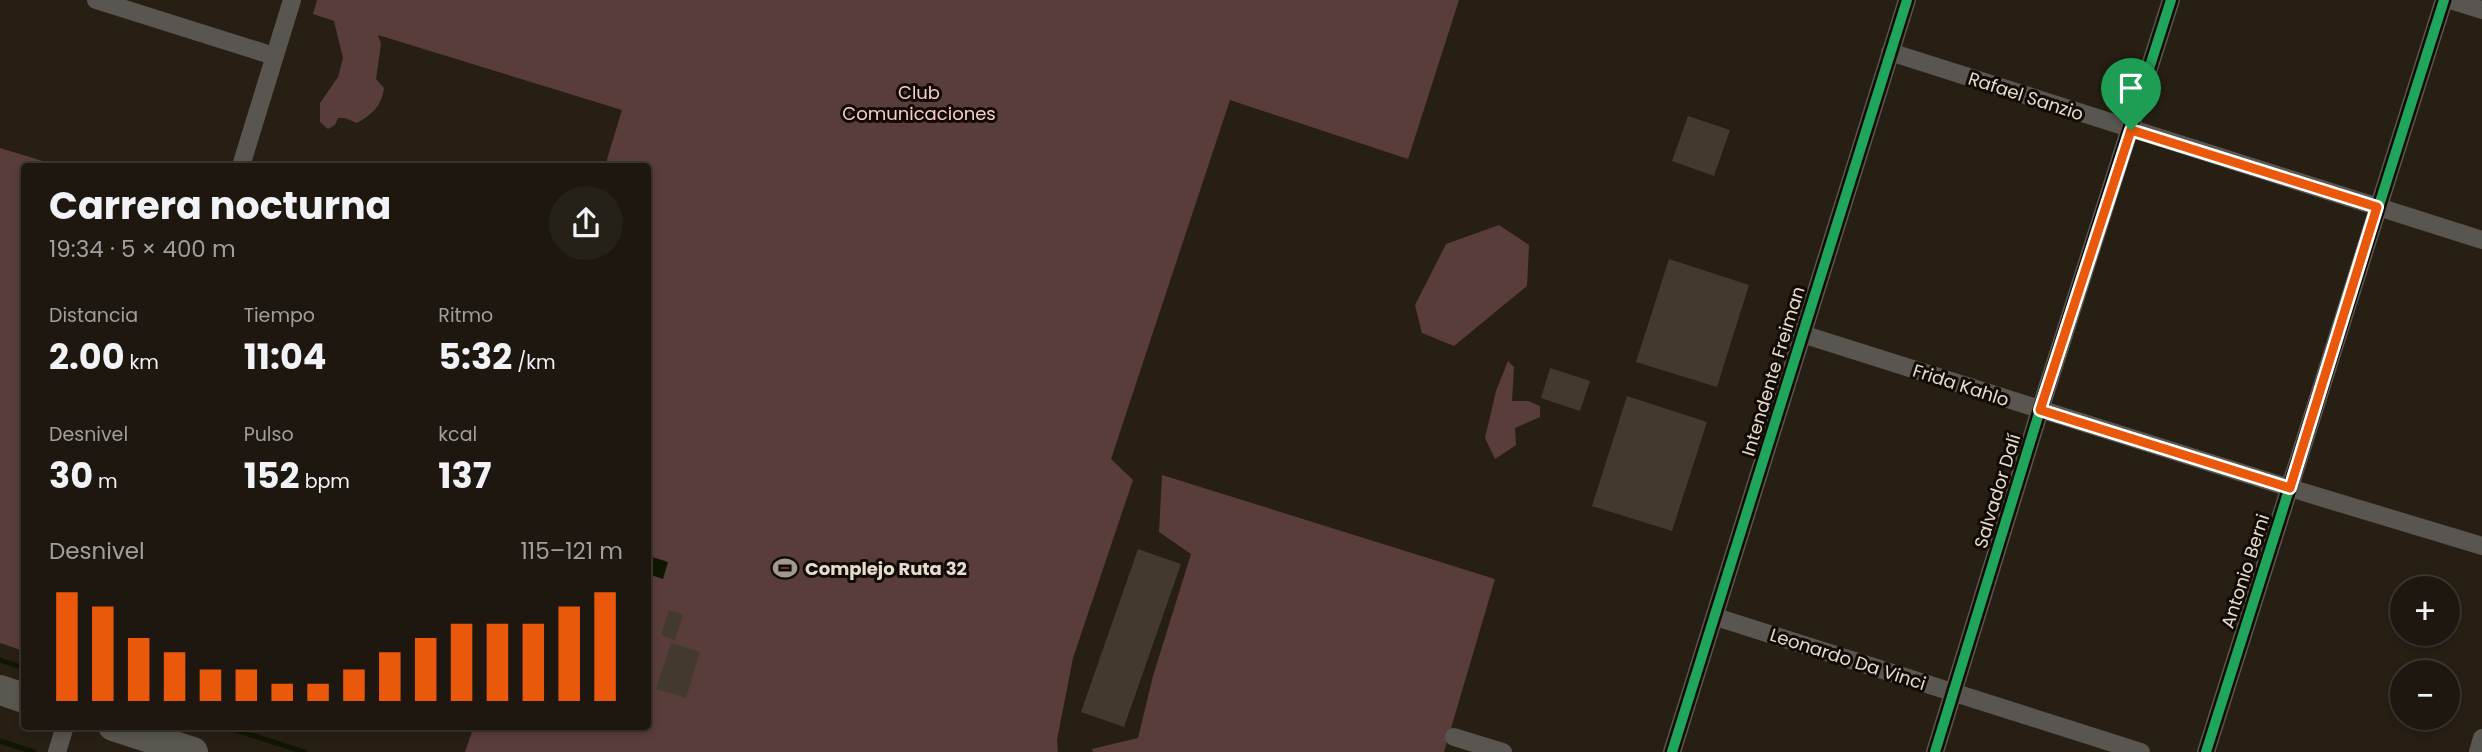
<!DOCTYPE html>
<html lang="es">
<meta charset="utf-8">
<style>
:root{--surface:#1d170f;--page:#252018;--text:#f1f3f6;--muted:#a09f9e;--line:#3b362f;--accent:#ea580c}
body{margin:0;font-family:Poppins,sans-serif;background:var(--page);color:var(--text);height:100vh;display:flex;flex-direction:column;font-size:26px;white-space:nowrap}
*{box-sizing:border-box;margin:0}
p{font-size:23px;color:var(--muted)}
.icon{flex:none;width:38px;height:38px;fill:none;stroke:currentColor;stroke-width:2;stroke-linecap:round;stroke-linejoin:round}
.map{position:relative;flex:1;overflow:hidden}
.panel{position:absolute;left:21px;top:163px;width:630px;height:567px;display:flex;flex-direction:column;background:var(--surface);border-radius:7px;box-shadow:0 4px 10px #0003,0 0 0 2px var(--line)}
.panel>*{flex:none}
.controls{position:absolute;left:2390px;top:576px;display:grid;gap:14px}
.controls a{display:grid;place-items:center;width:70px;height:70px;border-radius:50%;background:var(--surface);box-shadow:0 4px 10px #0003,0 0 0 2px var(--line);font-size:35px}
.pin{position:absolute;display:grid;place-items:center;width:60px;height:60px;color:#fff;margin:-72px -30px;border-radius:50% 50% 50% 0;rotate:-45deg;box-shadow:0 0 7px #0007}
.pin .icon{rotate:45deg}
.round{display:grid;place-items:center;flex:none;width:74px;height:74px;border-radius:37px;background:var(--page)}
.overview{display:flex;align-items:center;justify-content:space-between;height:119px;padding:0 28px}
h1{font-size:38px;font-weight:700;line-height:52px}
.metrics{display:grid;grid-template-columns:repeat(3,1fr);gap:10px;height:119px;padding:7px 28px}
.metrics div{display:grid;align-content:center}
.metrics b{font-size:35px;font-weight:700}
.metrics small{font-size:19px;font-weight:400}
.metrics p{font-size:19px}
.chart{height:196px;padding:14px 28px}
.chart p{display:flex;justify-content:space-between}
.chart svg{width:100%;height:126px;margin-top:7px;stroke:var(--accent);stroke-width:6}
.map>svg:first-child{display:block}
.green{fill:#593d3b}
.water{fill:#0f1602}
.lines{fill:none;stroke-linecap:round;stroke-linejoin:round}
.stream{stroke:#0f1602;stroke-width:5}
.building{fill:#43392f}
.street{stroke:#595651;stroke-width:18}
.primary{stroke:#5a5750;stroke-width:30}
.cycleway-casing{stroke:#120b04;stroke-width:15}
.cycleway{stroke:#20a55d;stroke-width:10}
.route-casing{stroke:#fff;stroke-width:14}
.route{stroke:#ea580c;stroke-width:9}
.labels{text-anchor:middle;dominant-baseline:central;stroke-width:6;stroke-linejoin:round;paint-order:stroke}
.park-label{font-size:18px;fill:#faccca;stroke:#120b04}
.street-label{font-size:18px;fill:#e5dbcf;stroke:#120b04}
.poi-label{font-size:18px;font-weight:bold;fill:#e5dbcf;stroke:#120b04;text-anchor:start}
</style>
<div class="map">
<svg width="2482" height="752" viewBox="0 0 2482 752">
<rect width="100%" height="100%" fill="#271f14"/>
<path class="green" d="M317 0H1459L1408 159 1230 100 1111 459 1133 480 1073 658 1057 740 1058 752H465L474 726H648V166H605L622 110 378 35 381 44 376 79 384 88C382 105 372 115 357 123L345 118H338L335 125 328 129 320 122V103L338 77 343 58 334 21 313 14Z
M0 148 59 166H24V651L0 643Z
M1499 225 1529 245 1527 286 1454 346 1422 333 1415 305 1446 244Z
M1508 361 1514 367 1512 401H1528L1540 406V417L1515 428 1516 445 1495 459 1485 438 1496 391Z
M1162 475 1495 579 1444 752H1093L1092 749 1138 738 1153 676 1191 554 1159 532Z"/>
<path class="water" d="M649 556 668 562 663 579 648 574Z"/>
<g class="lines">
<path class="stream" d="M0 660 24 668
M223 726 304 752
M0 741 34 752"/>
</g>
<path class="building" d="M1688 116 1730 130 1714 176 1672 161Z
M1669 259 1749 285 1717 387 1636 362Z
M1550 368 1590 381 1580 411 1541 398Z
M1627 396 1707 422 1672 531 1592 506Z
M1138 549 1181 564 1124 727 1081 712Z
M669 610 683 615 675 640 661 635Z
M671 643 700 652 686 698 656 689Z"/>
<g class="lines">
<path class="street" d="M96 0 274 56
M2450 0 2482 10
M1890 52 2482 240
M241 166 292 0
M1802 334 2290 488 2482 546
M1716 617 2141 752
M1454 737 1503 752
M57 752 65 726
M1672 752 1907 0
M1935 752 2040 410 2171 0
M2206 752 2444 0
M2478 752 2482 738"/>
<path class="primary" d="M0 690 24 698
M113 726 193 752"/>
<g class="cycleway-casing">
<path id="cycleway" d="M1672 752 1907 0
M1935 752 2040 410 2171 0
M2206 752 2444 0"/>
</g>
<use href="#cycleway" class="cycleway"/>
</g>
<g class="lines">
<g class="route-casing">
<path id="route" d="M2131 130 2377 207 2290 488 2040 410Z"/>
</g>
<use href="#route" class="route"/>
</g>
<defs>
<g id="stadium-bare" transform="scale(1.89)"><path d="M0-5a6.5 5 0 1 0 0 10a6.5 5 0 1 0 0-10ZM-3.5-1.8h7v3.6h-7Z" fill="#a2998e" stroke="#120b04" stroke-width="2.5" paint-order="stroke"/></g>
</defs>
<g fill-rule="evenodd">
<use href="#stadium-bare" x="785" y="568"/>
</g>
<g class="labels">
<g class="park-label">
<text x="919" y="92">Club<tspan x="919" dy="21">Comunicaciones</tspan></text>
</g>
<g class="street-label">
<text transform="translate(2026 96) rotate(18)">Rafael Sanzio</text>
<text transform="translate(1773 371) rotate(-73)">Intendente Freiman</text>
<text transform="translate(1961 385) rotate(18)">Frida Kahlo</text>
<text transform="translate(1997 491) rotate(-73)">Salvador Dalí</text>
<text transform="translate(2245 571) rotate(-72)">Antonio Berni</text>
<text transform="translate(1848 659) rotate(18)">Leonardo Da Vinci</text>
</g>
<g class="poi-label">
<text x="805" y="568">Complejo Ruta 32</text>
</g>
</g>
</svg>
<div class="controls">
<a>+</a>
<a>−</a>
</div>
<div class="pin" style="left:2131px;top:130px;background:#1e9e55"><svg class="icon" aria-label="arrive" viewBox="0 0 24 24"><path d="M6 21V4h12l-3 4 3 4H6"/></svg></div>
<section class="panel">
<div class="overview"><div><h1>Carrera nocturna</h1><p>19:34 · 5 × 400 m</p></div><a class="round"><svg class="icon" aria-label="share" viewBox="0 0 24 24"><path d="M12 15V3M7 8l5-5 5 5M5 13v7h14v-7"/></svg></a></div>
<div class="metrics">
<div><p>Distancia</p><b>2.00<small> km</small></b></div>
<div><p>Tiempo</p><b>11:04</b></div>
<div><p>Ritmo</p><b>5:32<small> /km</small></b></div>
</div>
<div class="metrics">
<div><p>Desnivel</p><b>30<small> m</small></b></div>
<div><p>Pulso</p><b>152<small> bpm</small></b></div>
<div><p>kcal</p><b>137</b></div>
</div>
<div class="chart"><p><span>Desnivel</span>115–121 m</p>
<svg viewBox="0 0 160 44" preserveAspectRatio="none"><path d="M5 44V6M15 44V11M25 44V22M35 44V27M45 44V33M55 44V33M65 44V38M75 44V38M85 44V33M95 44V27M105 44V22M115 44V17M125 44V17M135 44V17M145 44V11M155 44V6"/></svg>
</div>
</section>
</div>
